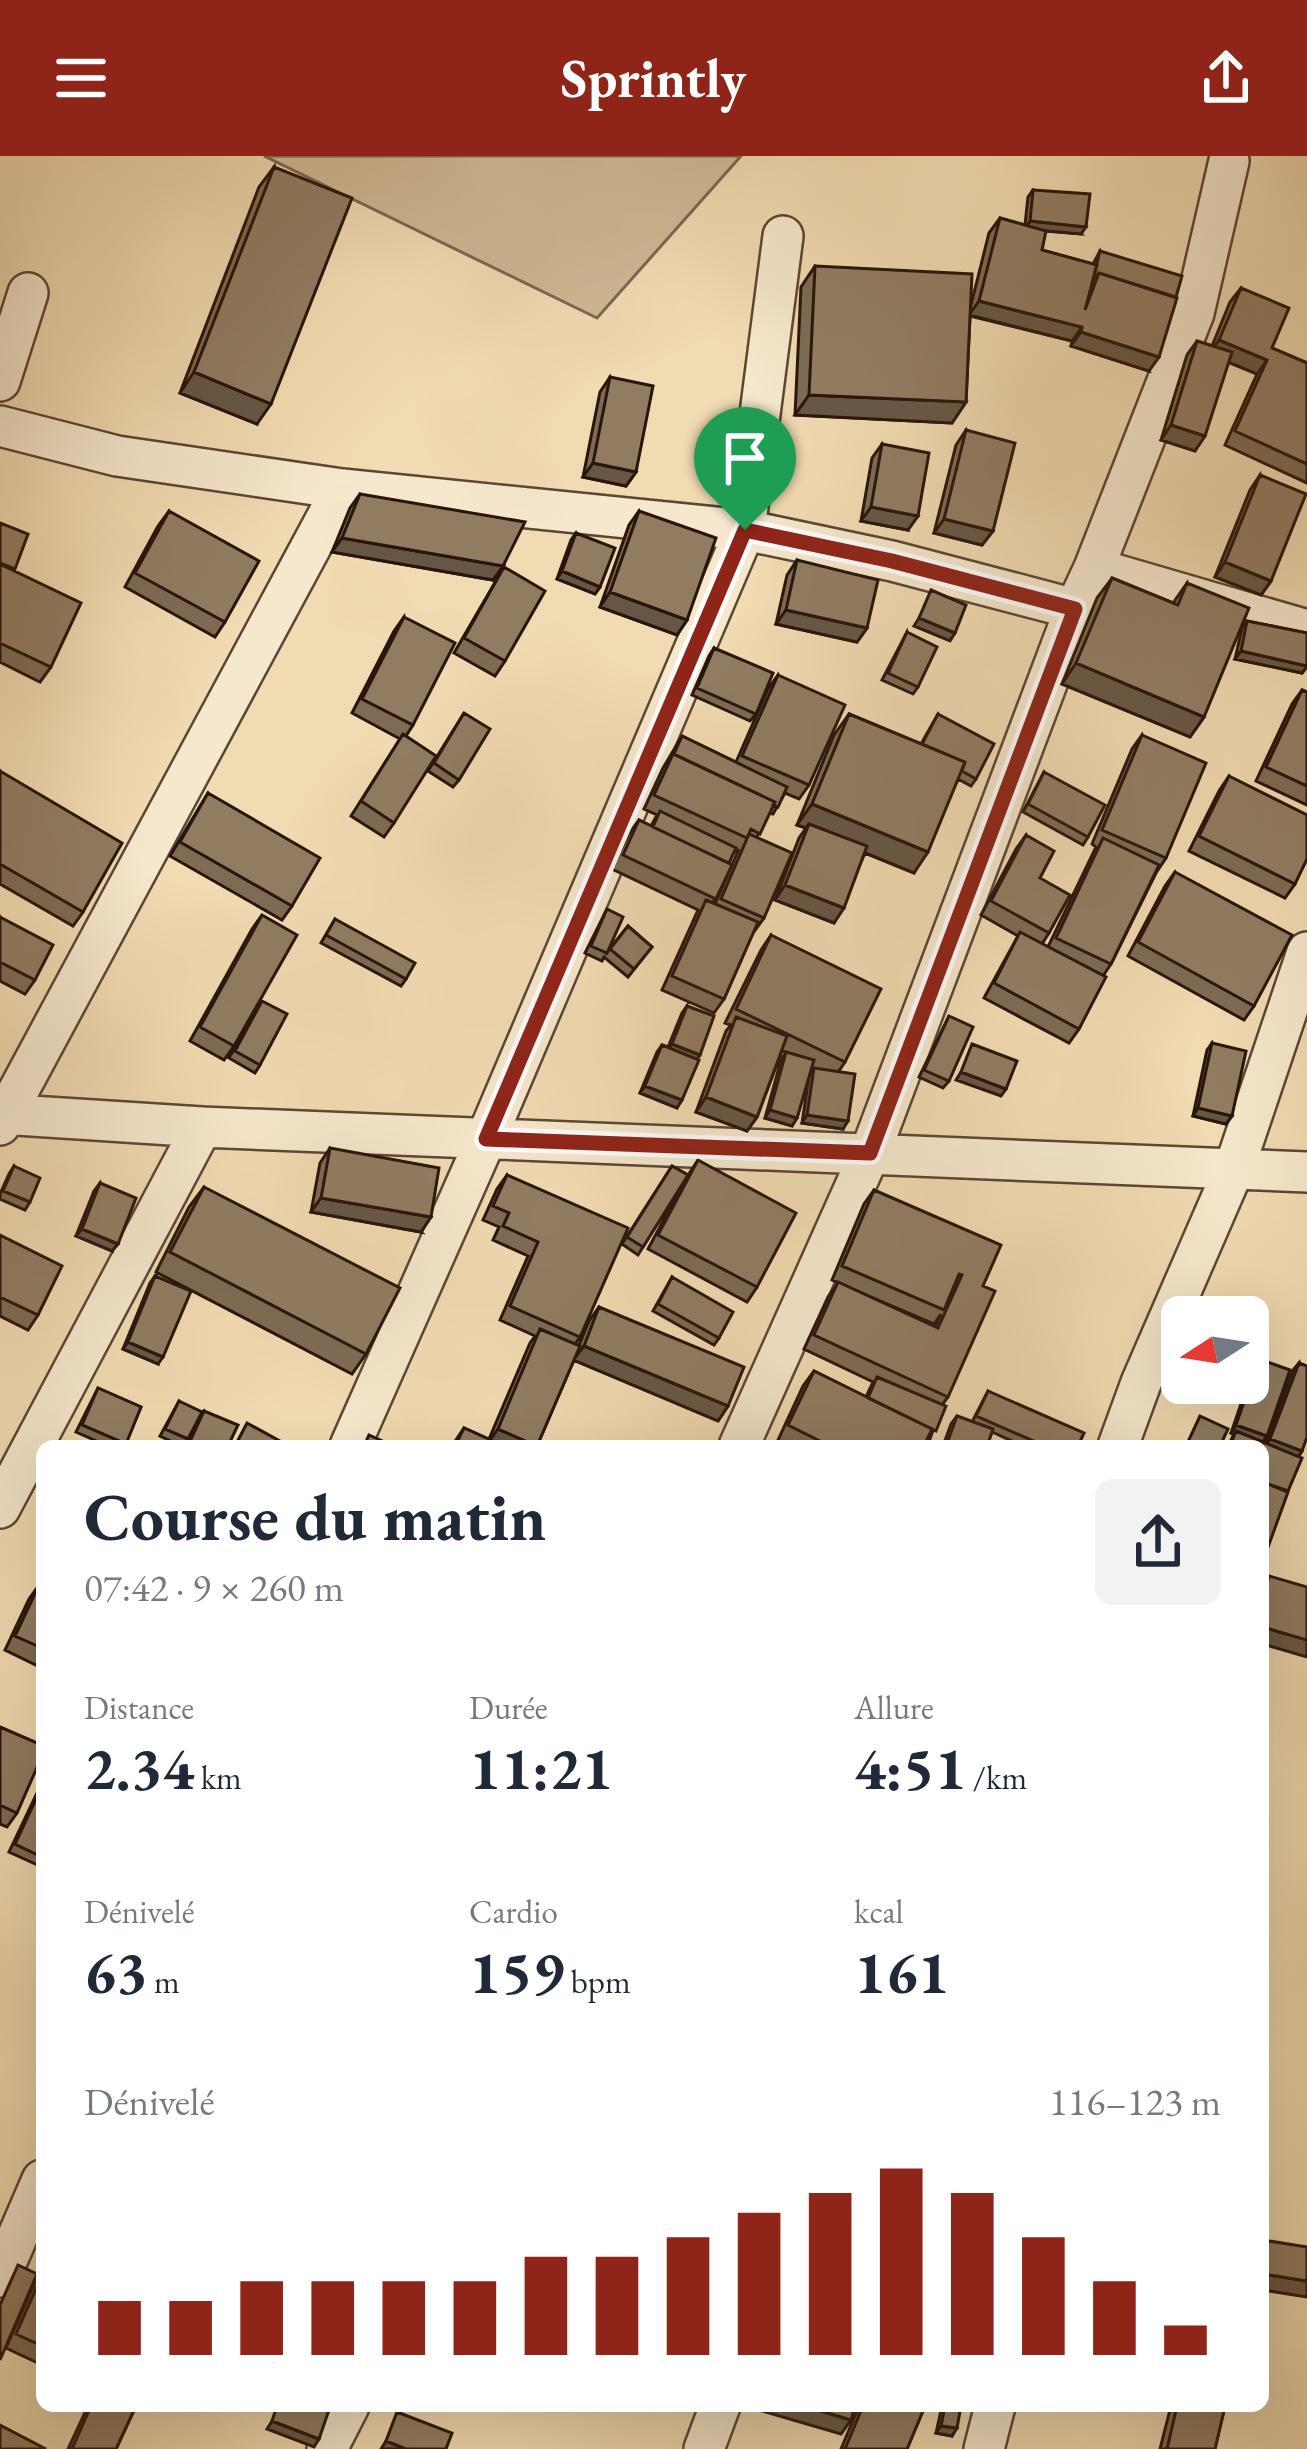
<!DOCTYPE html>
<html lang="fr">
<meta charset="utf-8">
<style>
:root{--surface:#fff;--page:#f2f2f3;--text:#1f2937;--muted:#747a83;--accent:#8f2418}
body{margin:0;font-family:"EB Garamond",serif;background:var(--page);color:var(--text);height:100vh;display:flex;flex-direction:column;font-size:45px;white-space:nowrap}
*{box-sizing:border-box;margin:0}
p{font-size:39px;color:var(--muted)}
.icon{flex:none;width:66px;height:66px;fill:none;stroke:currentColor;stroke-width:2;stroke-linecap:round;stroke-linejoin:round}
.map{position:relative;flex:1;overflow:hidden}
.drawer{position:absolute;left:36px;top:1284px;width:1233px;height:972px;display:flex;flex-direction:column;background:var(--surface);border-radius:18px;box-shadow:0 12px 48px #0002}
.drawer>*{flex:none}
.needle{width:78px;rotate:258deg}
.buttons{position:absolute;left:1161px;top:1140px;display:grid;gap:24px}
.buttons a{display:grid;place-items:center;width:108px;height:108px;border-radius:18px;background:var(--surface);box-shadow:0 12px 48px #0002;font-size:60px}
.pin{position:absolute;display:grid;place-items:center;width:102px;height:102px;color:#fff;margin:-123px -51px;border-radius:50% 50% 50% 0;rotate:-45deg;box-shadow:0 0 12px #0007}
.pin .icon{rotate:45deg}
.round{display:grid;place-items:center;flex:none;width:126px;height:126px;border-radius:18px;background:var(--page)}
.head{display:flex;align-items:center;justify-content:space-between;height:204px;padding:0 48px}
h1{font-size:66px;font-weight:700;line-height:90px}
.metrics{display:grid;grid-template-columns:repeat(3,1fr);gap:18px;height:204px;padding:12px 48px}
.metrics div{display:grid;align-content:center}
.metrics b{font-size:60px;font-weight:700}
.metrics small{font-size:33px;font-weight:400}
.metrics p{font-size:33px}
.chart{height:336px;padding:24px 48px}
.chart p{display:flex;justify-content:space-between}
.chart svg{width:100%;height:216px;margin-top:12px;stroke:var(--accent);stroke-width:6}
header{display:flex;justify-content:space-between;align-items:center;height:156px;padding:0 48px;background:var(--accent);color:#fff;font-size:54px;font-weight:700}
.map>svg:first-child{display:block}
.green{fill:#cfb996;stroke:#7c6751;stroke-width:3}
.lines{fill:none;stroke-linecap:round;stroke-linejoin:round}
.minor-casing{stroke:#5b4636;stroke-width:44}
.minor{stroke:#f6e8cd;stroke-width:39}
.wall{fill:#7d6b54;stroke:#29150c;stroke-width:3;fill-rule:evenodd}
.shaded-wall{fill:#665745;stroke:#29150c;stroke-width:3}
.building{fill:#917c62;stroke:#29150c;stroke-width:3}
.route-casing{stroke:#fff;stroke-width:24}
.route{stroke:#8f2418;stroke-width:15}
</style>
<header><svg class="icon" aria-label="menu" viewBox="0 0 24 24"><path d="M4 6h16M4 12h16M4 18h16"/></svg>Sprintly<svg class="icon" aria-label="share" viewBox="0 0 24 24"><path d="M12 15V3M7 8l5-5 5 5M5 13v7h14v-7"/></svg></header>
<div class="map">
<svg width="1307" height="2293" viewBox="0 0 1307 2293">
<rect width="100%" height="100%" fill="#f1dbb2"/>
<filter id="stains"><feTurbulence type="fractalNoise" baseFrequency=".00167" numOctaves="4"/><feColorMatrix values="0 0 0 0 .2 0 0 0 0 .09 0 0 0 0 .02 0 0 0 .5 -.17"/></filter>
<radialGradient id="worn" r=".72"><stop offset=".6" stop-color="#630" stop-opacity="0"/><stop offset="1" stop-color="#630" stop-opacity=".3"/></radialGradient>
<path class="green" d="M264 0H741L597 162Z"/>
<g class="lines">
<g class="minor-casing">
<path id="minor" d="M0 225 28 137
M0 270 117 300 342 333 745 374 892 405 1075 453
M1094 412 1307 474
M0 958 202 971 1307 1016
M0 969 342 333
M350 1290 486 983 745 374 783 80
M739 1290 870 997 1075 453 1094 412 1194 157 1229 5
M1118 1290 1141 1227 1234 1013 1307 796
M0 1352 202 971
M0 2121 42 2024
M327 2293 349 2250
M704 2293 720 2250
M984 2293 995 2250"/>
</g>
<use href="#minor" class="minor"/>
</g>
<path class="wall" d="M274 11 257 268 180 237 259 31Z
M1033 34 1081 78 1045 75 1042 94 1093 108 1100 95 1149 215 1071 190 1072 185 970 160 966 246 952 267 795 259 801 131 815 110 970 153 989 77 1000 62 1025 69 1028 41Z
M1241 132 1272 192 1307 207V327L1225 289 1257 218 1228 206 1195 295 1161 284 1187 199 1197 185 1212 190 1230 146Z
M610 221 636 316 626 330 583 321 600 236Z
M966 274 993 375 982 389 934 377 956 289Z
M882 288 908 374 861 365 872 302Z
M1260 319 1271 425 1261 439 1215 421 1250 334Z
M360 338 503 410 493 424 332 396 350 352Z
M169 355 225 466 215 481 125 431 158 370Z
M639 355 687 464 677 479 600 451 629 369Z
M0 367 14 415 51 511 40 526 0 506Z
M576 377 600 431 595 438 557 423 571 384Z
M797 404 867 472 857 486 776 468 787 419Z
M504 411 505 505 495 520 454 497Z
M1112 422 1173 447 1187 427 1204 561 1190 581 1062 528 1097 442Z
M404 461 413 569 406 580 394 667 384 681 351 660 400 583 352 557 394 475Z
M1247 465 1307 477V511L1302 517 1235 503 1242 472Z
M907 476 918 531 913 538 882 524Z
M714 492 756 558 750 565 692 539 709 500Z
M778 519 809 629 799 643 785 637 773 658 769 657 757 681 764 762 753 777 724 843 714 857 662 834 698 754 612 713 628 679 639 664 651 670 657 659 644 653 663 612 682 580 736 606 768 533ZM739 693 715 748 713 747 734 695 737 696Z
M1302 534 1307 536V649L1256 625 1292 548Z
M464 557 459 624 453 631 428 615Z
M849 558 921 588 938 558 976 623 971 630 958 623 914 717 865 697 834 767 775 744 799 682 806 672 797 669 834 579Z
M1142 579 1166 702 1156 717 1111 808 1103 820 1079 873 1069 887 984 842 1018 780 981 759 1016 693 1026 679 1040 722 1049 777 1042 788 1048 791 1096 691 1092 688 1132 593Z
M0 615 83 756 73 770 0 728Z
M1044 616 1088 681 1083 689 1023 656Z
M1229 620 1295 728 1285 742 1189 695 1219 635Z
M208 637 292 750 282 764 170 700Z
M1175 716 1254 850 1244 864 1128 800 1165 730Z
M607 753V796L628 770 652 791 628 821 604 801 602 805 585 797Z
M262 759 234 890 224 904 190 885 252 773Z
M0 761 35 824 25 838 0 825Z
M335 763 406 823 401 830 321 787Z
M771 779 845 906 839 915 843 973 802 967 809 921 797 962 792 970 765 962 781 904 786 896 782 895 757 961 747 975 696 956 726 875 731 869 725 867 761 794Z
M262 845 260 909 255 917 229 902Z
M687 850 697 903 677 952 640 937 657 896 662 889 668 891 682 857Z
M949 860V925L943 932 919 921Z
M1212 887 1232 960 1226 968 1193 960 1207 894Z
M330 992 421 1076 311 1056 320 1007Z
M698 1004 757 1131 747 1146 648 1093 685 1024 638 1099 622 1088 672 1010 688 1019Z
M14 1010 30 1046 25 1054 0 1043V1038L9 1018Z
M507 1019 580 1181 575 1188 579 1189 589 1165 599 1151 728 1250 718 1265 574 1204 537 1290H452L464 1272 489 1283 530 1187 535 1180 500 1164 528 1100 493 1084 499 1071 483 1064 497 1033Z
M100 1027 112 1095 76 1080 94 1035Z
M204 1031 366 1198 352 1218 156 1116 189 1051Z
M874 1034 983 1130 948 1241 942 1249 930 1283 928 1282 924 1290H791L778 1284 803 1230 814 1215 866 1241 873 1226 804 1193 828 1141 838 1127 832 1124 864 1048ZM854 1134 934 1168 941 1158 935 1171Z
M0 1079 38 1159 28 1174 0 1160Z
M155 1120 158 1208 123 1193 150 1127Z
M672 1121 719 1182 714 1189 653 1155Z
M1259 1203 1267 1280 1263 1286 1266 1287 1293 1214 1299 1207 1302 1295 1298 1301 1263 1290H1228L1234 1278 1231 1277 1254 1210Z
M98 1232 141 1251 124 1290H108L76 1276Z
M988 1235 1078 1290H1023L992 1276 987 1290H943L951 1268 957 1260 972 1266Z
M179 1245 197 1265 204 1255 228 1290H185L189 1281 183 1290H181L160 1280Z
M39 1429 42 1430V1512L5 1494 29 1443Z
M0 1571 17 1657 7 1671 0 1668Z
M42 1630V1711L9 1696 37 1637Z
M42 2116V2209L6 2192 35 2126Z
M88 2250H136L116 2293H68Z
M859 2250H925L907 2293H841Z
M942 2250H961L952 2280 936 2277Z
M1171 2250H1225L1215 2293H1160Z"/>
<path class="shaded-wall" d="M1030 65 1086 71 1081 78 1025 73Z
M979 145 1082 171 1072 185 969 159Z
M1081 176 1159 201 1149 215 1071 190Z
M1219 184 1267 204 1257 218 1209 198Z
M194 216 271 248 257 268 180 237Z
M809 239 966 246 952 267 795 259Z
M1171 269 1205 280 1195 295 1161 284Z
M593 307 636 316 626 330 583 321Z
M871 351 918 360 908 374 861 365Z
M944 363 993 375 982 389 934 377Z
M342 382 503 410 493 424 332 396Z
M1225 406 1271 425 1261 439 1215 421Z
M562 415 600 431 595 438 557 423Z
M610 436 687 464 677 479 600 451Z
M786 454 867 472 857 486 776 468Z
M919 462 955 477 950 485 914 470Z
M1241 495 1307 510 1302 517 1235 503Z
M1076 507 1204 561 1190 581 1062 528Z
M812 648 928 696 914 717 807 673 809 668 806 672 797 669Z
M785 729 844 752 834 767 775 744Z
M672 888 700 899 695 906 667 895Z
M961 916 1006 933 1001 940 956 924Z
M645 930 682 944 677 952 640 937Z
M706 941 757 961 747 975 696 956Z
M1198 952 1232 960 1226 968 1193 960Z
M770 954 797 962 792 970 765 962Z
M807 959 848 965 843 973 802 967Z
M321 1042 431 1061 421 1076 311 1056Z
M82 1073 118 1088 112 1095 76 1080Z
M128 1186 163 1201 158 1208 123 1193Z
M584 1190 728 1250 718 1265 573 1204Z
M1236 1269 1267 1280 1261 1288 1231 1277Z
M498 1273 537 1290H494L488 1287Z
M1270 1283 1302 1295 1297 1303 1265 1290Z
M1263 1471 1307 1484V1501L1263 1488Z
M1263 2118 1307 2125V2141L1263 2134Z
M745 2250H805L851 2264 841 2278Z
M272 2265 319 2283 314 2291 267 2273Z
M941 2270 957 2272 952 2280 936 2277Z
M386 2285 406 2293H381Z"/>
<path class="building" d="M274 11 352 42 271 248 194 216Z
M1033 34 1090 38 1086 71 1030 65Z
M1000 62 1046 75 1042 94 1097 109 1085 154 1099 117 1177 142 1159 201 1081 176 1082 171 979 145Z
M1100 95 1182 120 1176 141 1099 117 1093 123Z
M815 110 972 118 966 246 809 239Z
M1241 132 1289 152 1272 192 1307 207V308L1235 275 1267 204 1219 184Z
M1197 185 1232 196 1205 280 1171 269Z
M610 221 653 230 636 316 593 307Z
M966 274 1015 287 993 375 944 363Z
M882 288 929 297 918 360 871 351Z
M1260 319 1306 338 1271 425 1225 406Z
M360 338 525 366 503 410 342 382Z
M169 355 259 405 225 466 135 417Z
M639 355 716 382 687 464 610 436Z
M0 367 28 378 15 413 0 407Z
M576 377 615 392 600 431 562 415Z
M797 404 878 424 867 472 786 454Z
M0 408 81 447 51 511 0 487Z
M504 411 545 435 505 505 464 482Z
M1112 422 1178 449 1187 427 1249 452 1204 561 1076 507Z
M931 434 966 449 955 477 919 462Z
M404 461 455 487 413 569 362 543Z
M1247 465 1307 477V510L1241 495Z
M907 476 937 491 918 531 888 517Z
M714 492 773 517 756 558 697 532Z
M778 519 845 549 809 629 742 600Z
M1302 534 1307 536V630L1266 611Z
M464 557 490 573 459 624 434 607Z
M849 558 965 606 928 696 812 648Z
M938 558 994 588 976 623 962 615 965 606 922 588Z
M403 578 436 600 394 667 361 645Z
M1142 579 1206 607 1166 702 1102 674Z
M682 580 787 631 778 651 773 649 775 646 674 598Z
M673 598 775 646 760 678 751 673 747 682 654 639Z
M0 615 122 687 83 756 0 708Z
M1044 616 1105 649 1088 681 1028 648Z
M1229 620 1307 659V703L1295 728 1199 680Z
M208 637 320 702 292 750 180 686Z
M660 655 736 692 729 707 653 671Z
M639 664 732 709 716 743 623 699Z
M809 668 867 690 844 752 785 729Z
M749 678 792 697 764 762 721 743Z
M1026 679 1054 695 1040 722 1070 739 1049 777 991 745Z
M1103 682 1159 709 1111 808 1056 782Z
M1175 716 1292 779 1254 850 1138 786Z
M706 744 758 766 724 843 672 820Z
M607 753 623 761 607 797 591 790Z
M262 759 297 779 234 890 200 871Z
M0 761 53 789 35 824 0 806Z
M335 763 415 807 406 823 326 779Z
M628 770 652 791 634 813 610 793Z
M1020 776 1106 821 1079 873 994 827Z
M771 779 881 833 845 906 736 853Z
M262 845 287 858 260 909 235 895Z
M687 850 714 860 700 899 672 888Z
M949 860 973 871 949 925 924 914Z
M736 861 787 880 757 961 706 941Z
M1212 887 1246 895 1232 960 1198 952Z
M972 888 1017 905 1006 933 961 916Z
M662 889 699 904 682 944 645 930Z
M786 896 814 904 797 962 770 954Z
M814 912 855 918 848 965 807 959Z
M330 992 439 1012 431 1061 321 1042Z
M698 1004 796 1057 757 1131 658 1079Z
M14 1010 40 1022 30 1046 3 1035Z
M672 1010 688 1019 643 1091 627 1081Z
M507 1019 628 1072 580 1181 510 1150 538 1086 503 1070 509 1057 493 1050Z
M100 1027 136 1042 118 1088 82 1073Z
M204 1031 400 1132 366 1198 170 1096Z
M874 1034 1001 1089 983 1130 995 1135 948 1241 814 1179 838 1126 938 1172 962 1119 959 1118 944 1154 842 1110Z
M0 1079 62 1110 38 1159 0 1141Z
M155 1120 191 1135 163 1201 128 1186Z
M672 1121 733 1156 719 1182 658 1148Z
M599 1151 744 1211 728 1250 584 1190Z
M540 1173 580 1190 537 1290 498 1273Z
M1259 1203 1290 1214 1267 1280 1236 1269Z
M1299 1207 1307 1210V1281L1302 1295 1270 1283Z
M814 1215 932 1273 924 1290H830L788 1269Z
M877 1221 946 1250 936 1275 868 1242Z
M98 1232 141 1251 126 1288 82 1269Z
M988 1235 1084 1277 1078 1290H1045L976 1260Z
M179 1245 202 1256 188 1283 165 1273Z
M204 1255 238 1269 228 1290H188Z
M957 1260 993 1273 987 1290H946Z
M1200 1260 1228 1273 1220 1290H1186Z
M247 1267 289 1290H235Z
M464 1272 504 1290H455Z
M1236 1275 1302 1302 1288 1335 1263 1326V1290H1230Z
M369 1279 394 1290H364Z
M1263 1326 1288 1336 1263 1405Z
M1269 1420 1307 1431V1484L1263 1471V1441Z
M39 1429 42 1430V1492L15 1480Z
M0 1571 42 1589V1600L17 1657 0 1649Z
M42 1630V1701L15 1688Z
M1263 2084 1307 2091V2125L1263 2118Z
M18 2109 37 2118 0 2204V2149Z
M42 2119V2190L16 2178Z
M91 2250H136L116 2293H72Z
M277 2250 330 2251 319 2283 272 2265Z
M805 2250H855L851 2264Z
M863 2250H925L907 2293H845Z
M945 2250H961L957 2272 941 2270Z
M1177 2250H1225L1215 2293H1167Z
M397 2256 452 2277 446 2293H406L386 2285Z
M0 2269 46 2293H0Z"/>
<g class="lines">
<g class="route-casing">
<path id="route" d="M745 374 892 405 1075 453 870 997 486 983Z"/>
</g>
<use href="#route" class="route"/>
</g>
<rect width="100%" height="100%" filter="url(#stains)"/>
<rect width="100%" height="100%" fill="url(#worn)"/>
</svg>
<div class="buttons">
<a><svg class="needle" viewBox="-14 -14 28 28"><path d="M0-13l5 13h-10z" fill="#e53935"/><path d="M0 13l5-13h-10z" fill="#747a83"/></svg></a>
</div>
<div class="pin" style="left:745px;top:374px;background:#1e9e55"><svg class="icon" aria-label="arrive" viewBox="0 0 24 24"><path d="M6 21V4h12l-3 4 3 4H6"/></svg></div>
<section class="drawer">
<div class="head"><div><h1>Course du matin</h1><p>07:42 · 9 × 260 m</p></div><a class="round"><svg class="icon" aria-label="share" viewBox="0 0 24 24"><path d="M12 15V3M7 8l5-5 5 5M5 13v7h14v-7"/></svg></a></div>
<div class="metrics">
<div><p>Distance</p><b>2.34<small> km</small></b></div>
<div><p>Durée</p><b>11:21</b></div>
<div><p>Allure</p><b>4:51<small> /km</small></b></div>
</div>
<div class="metrics">
<div><p>Dénivelé</p><b>63<small> m</small></b></div>
<div><p>Cardio</p><b>159<small> bpm</small></b></div>
<div><p>kcal</p><b>161</b></div>
</div>
<div class="chart"><p><span>Dénivelé</span>116–123 m</p>
<svg viewBox="0 0 160 44" preserveAspectRatio="none"><path d="M5 44V33M15 44V33M25 44V29M35 44V29M45 44V29M55 44V29M65 44V24M75 44V24M85 44V20M95 44V15M105 44V11M115 44V6M125 44V11M135 44V20M145 44V29M155 44V38"/></svg>
</div>
</section>
</div>
